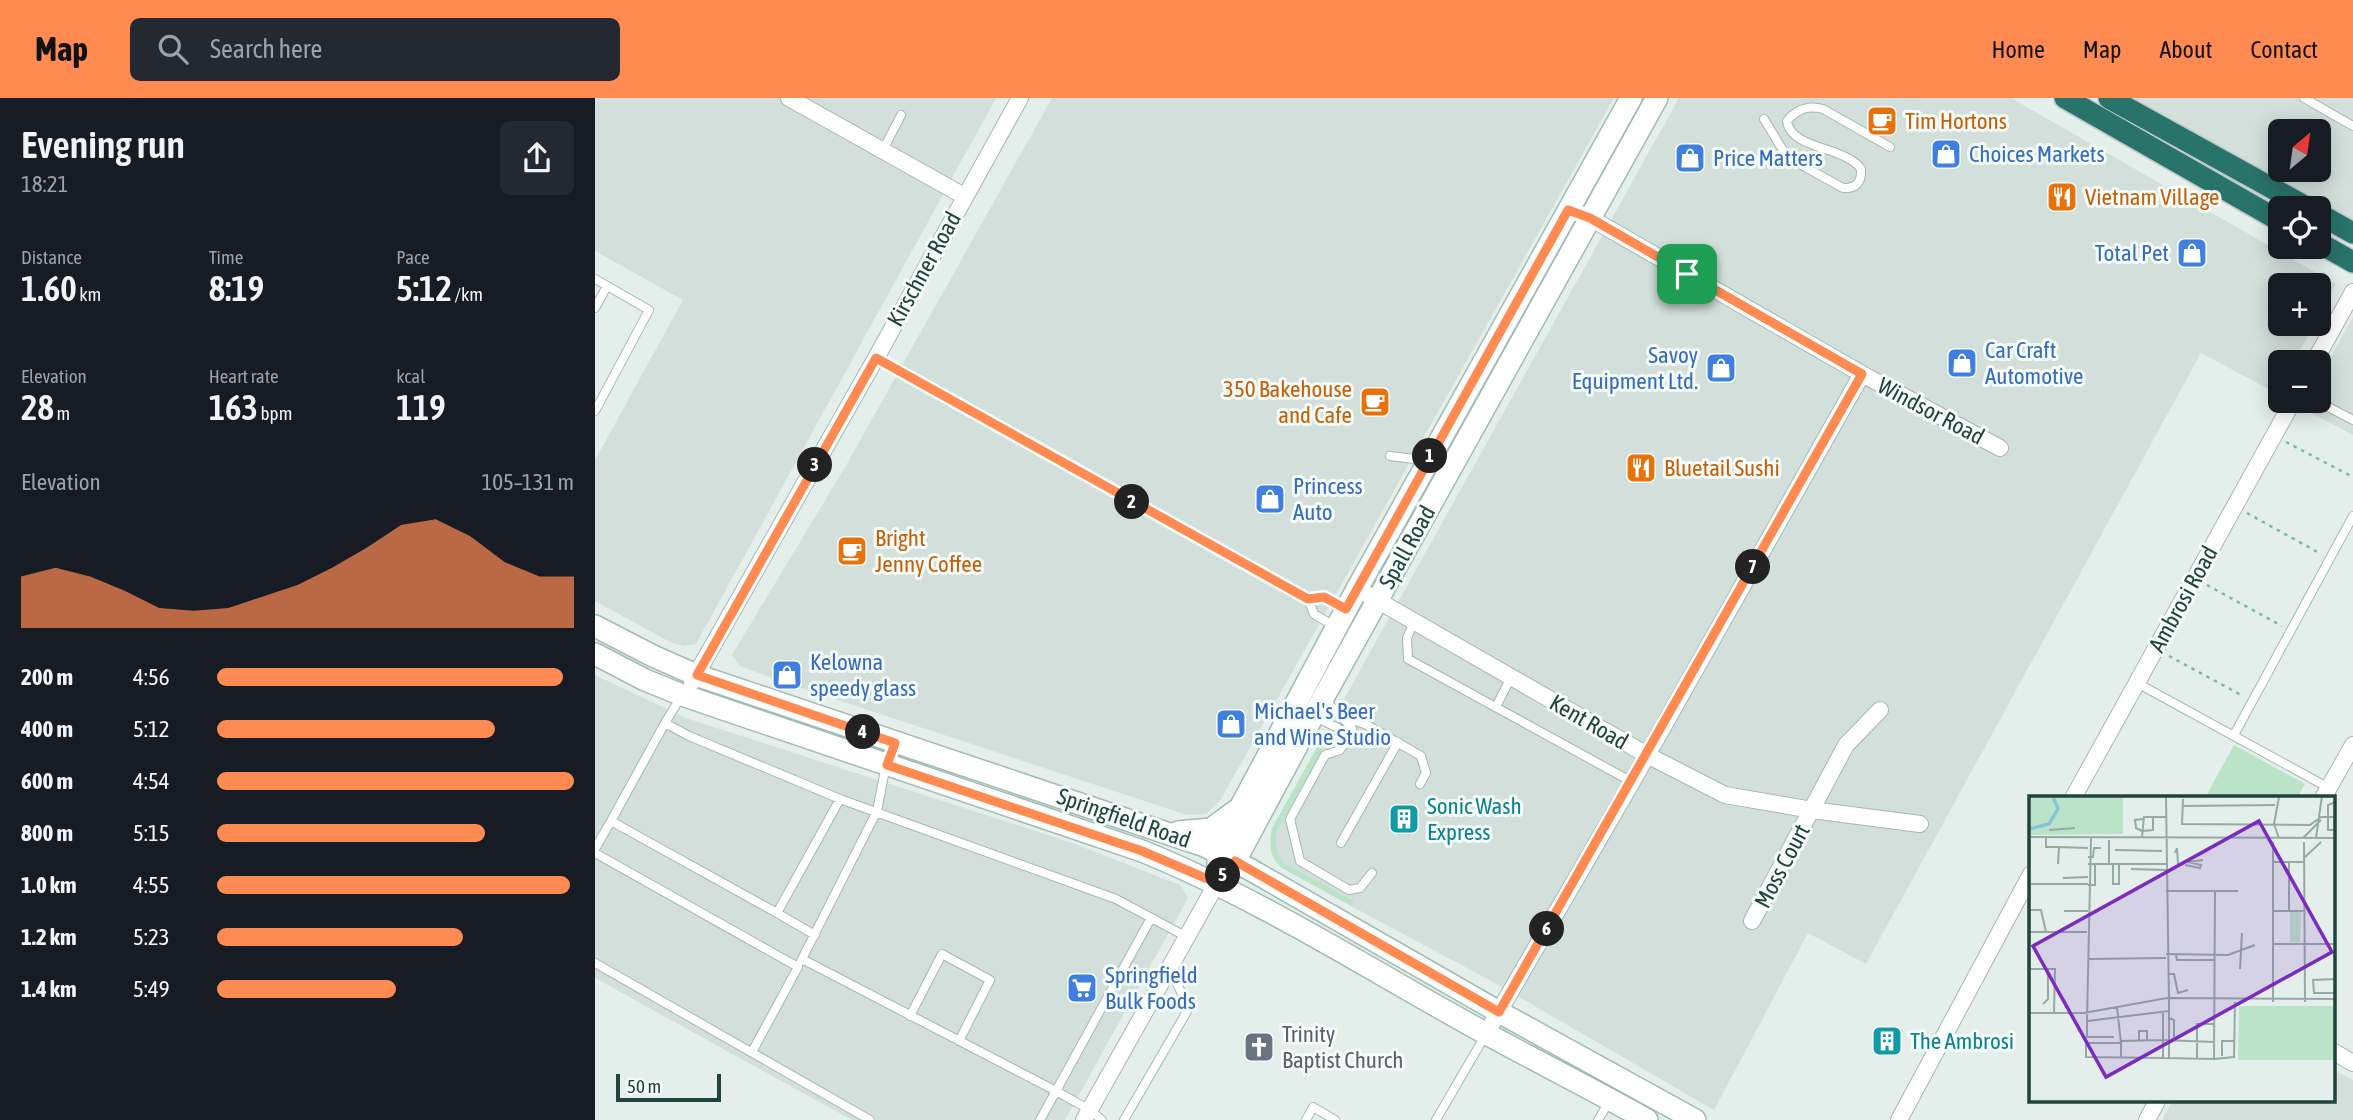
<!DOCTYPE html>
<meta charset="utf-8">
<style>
:root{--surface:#171b24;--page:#242831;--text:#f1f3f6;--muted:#9ea1a6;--accent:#ff8b52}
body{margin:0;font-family:"Asap Condensed",sans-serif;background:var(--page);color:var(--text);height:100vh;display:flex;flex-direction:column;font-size:26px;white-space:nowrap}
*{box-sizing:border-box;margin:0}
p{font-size:23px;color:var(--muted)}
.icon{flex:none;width:38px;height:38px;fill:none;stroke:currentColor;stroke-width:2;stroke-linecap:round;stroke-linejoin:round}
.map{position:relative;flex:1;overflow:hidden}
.panel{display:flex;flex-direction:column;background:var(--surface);width:595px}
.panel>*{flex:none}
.needle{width:46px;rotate:29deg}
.buttons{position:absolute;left:1673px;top:21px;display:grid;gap:14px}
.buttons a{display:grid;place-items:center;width:63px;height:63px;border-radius:10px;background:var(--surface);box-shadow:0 4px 18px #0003;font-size:35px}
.scale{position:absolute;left:21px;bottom:18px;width:105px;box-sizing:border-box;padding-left:7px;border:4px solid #20433d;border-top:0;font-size:19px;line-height:24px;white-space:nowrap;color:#20433d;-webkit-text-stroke:5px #f5fbf8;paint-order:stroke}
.pin{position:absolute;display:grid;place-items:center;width:60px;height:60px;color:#fff;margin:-30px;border-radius:14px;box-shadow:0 4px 10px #0006}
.km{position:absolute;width:35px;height:35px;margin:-18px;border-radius:50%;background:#222;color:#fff;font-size:19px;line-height:35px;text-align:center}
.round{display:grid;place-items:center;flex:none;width:74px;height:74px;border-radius:10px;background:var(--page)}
.overview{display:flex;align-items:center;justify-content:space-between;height:119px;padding:0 21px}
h1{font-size:38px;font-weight:600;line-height:52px}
.figures{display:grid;grid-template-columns:repeat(3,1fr);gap:10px;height:119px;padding:7px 21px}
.figures div{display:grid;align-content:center}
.figures b{font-size:35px;font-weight:600}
.figures small{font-size:19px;font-weight:400}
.figures p{font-size:19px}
.chart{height:196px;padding:14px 21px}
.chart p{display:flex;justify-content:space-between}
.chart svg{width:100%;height:126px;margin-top:7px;fill:var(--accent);opacity:.7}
ul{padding:0 21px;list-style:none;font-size:23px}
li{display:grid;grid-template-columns:112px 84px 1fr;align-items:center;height:52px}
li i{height:18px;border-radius:9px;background:var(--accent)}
header{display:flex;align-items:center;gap:42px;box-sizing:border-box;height:98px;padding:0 35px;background:var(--accent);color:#111}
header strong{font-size:33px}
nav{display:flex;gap:38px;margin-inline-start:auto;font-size:24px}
.search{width:490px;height:63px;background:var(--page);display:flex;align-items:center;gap:18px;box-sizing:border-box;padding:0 24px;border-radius:10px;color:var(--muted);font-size:26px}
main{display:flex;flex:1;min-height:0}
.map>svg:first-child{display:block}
.built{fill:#d2dfda;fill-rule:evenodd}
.green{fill:#bae3c8}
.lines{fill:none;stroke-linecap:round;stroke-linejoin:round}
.lane-casing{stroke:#a5b8b3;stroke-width:10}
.street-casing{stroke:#a5b8b3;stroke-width:18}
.secondary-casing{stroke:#a0bcb5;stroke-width:24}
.highway-casing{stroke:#c1cac9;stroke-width:24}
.path{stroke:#80b6aa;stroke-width:2.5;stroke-dasharray:3.5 5;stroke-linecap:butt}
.lane{stroke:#fff;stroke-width:8}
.street{stroke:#fff;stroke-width:16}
.secondary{stroke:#fff;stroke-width:21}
.highway{stroke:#28736a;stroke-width:21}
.route-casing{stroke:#fff;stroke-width:14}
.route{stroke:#ff8b52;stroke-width:9}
.labels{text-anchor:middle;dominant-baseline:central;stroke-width:6;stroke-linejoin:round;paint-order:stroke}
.food-label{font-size:23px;fill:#c56008;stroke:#f5fbf8;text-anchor:start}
.shop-label{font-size:23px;fill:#366cbe;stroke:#f5fbf8;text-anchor:start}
.street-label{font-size:23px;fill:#20433d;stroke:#f5fbf8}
.culture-label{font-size:23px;fill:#0d838f;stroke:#f5fbf8;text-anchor:start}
.worship-label{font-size:23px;fill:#5b616d;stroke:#f5fbf8;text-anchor:start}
.inset-river{fill:none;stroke:#85c6da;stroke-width:3.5}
.inset-road{fill:none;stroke:#96aaa5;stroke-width:2}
.view{fill:#7b2cbf;fill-opacity:0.15;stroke:#7b2cbf;stroke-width:3.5}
.inset-edge{fill:none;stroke:#20433d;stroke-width:3.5}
</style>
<header>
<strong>Map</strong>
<div class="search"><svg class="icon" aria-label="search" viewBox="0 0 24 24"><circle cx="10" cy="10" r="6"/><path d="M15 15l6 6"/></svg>Search here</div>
<nav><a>Home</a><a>Map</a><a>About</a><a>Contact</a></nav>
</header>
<main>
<section class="panel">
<div class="overview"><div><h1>Evening run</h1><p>18:21</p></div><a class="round"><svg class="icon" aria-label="share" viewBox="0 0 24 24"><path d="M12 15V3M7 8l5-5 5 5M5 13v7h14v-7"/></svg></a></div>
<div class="figures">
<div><p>Distance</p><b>1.60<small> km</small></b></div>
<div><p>Time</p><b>8:19</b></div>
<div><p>Pace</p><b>5:12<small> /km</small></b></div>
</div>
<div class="figures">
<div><p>Elevation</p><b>28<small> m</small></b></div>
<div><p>Heart rate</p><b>163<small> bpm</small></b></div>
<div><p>kcal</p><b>119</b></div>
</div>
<div class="chart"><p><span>Elevation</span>105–131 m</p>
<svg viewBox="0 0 160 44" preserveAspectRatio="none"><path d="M0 44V26L10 23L20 26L30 31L40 37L50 38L60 37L70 33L80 29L90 23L100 16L110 8L120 6L130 12L140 21L150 26L160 26V44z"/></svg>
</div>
<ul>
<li><b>200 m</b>4:56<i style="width:97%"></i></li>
<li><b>400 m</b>5:12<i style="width:78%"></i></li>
<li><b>600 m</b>4:54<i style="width:100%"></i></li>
<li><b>800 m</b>5:15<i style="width:75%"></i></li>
<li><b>1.0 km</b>4:55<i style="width:99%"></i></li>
<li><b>1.2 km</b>5:23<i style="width:69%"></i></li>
<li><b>1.4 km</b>5:49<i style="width:50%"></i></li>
</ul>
</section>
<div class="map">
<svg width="1758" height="1022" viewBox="0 0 1758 1022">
<rect width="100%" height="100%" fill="#e4efeb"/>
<path class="built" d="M0 0H401L101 546 89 548 75 544 0 503V362L88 202 0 153Z
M457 0H1019L625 703 611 716 592 717 182 582 145 568 137 557 249 371Z
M1084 0H1416L1741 186 1724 218V187H1685V226H1720L1698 264H1685V288L1681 295 1606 255 1271 866 1213 835 1119 1012 900 885 756 808 758 803 689 765 682 754 680 745 682 733 733 645 739 641 730 635Z
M1532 0H1758V125ZM1685 33H1724V72H1685Z
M1758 219V337L1707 310 1711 303H1724V280Z
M0 577 91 620 477 745 585 787 593 800 470 1022H257L0 880Z
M1739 972 1758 982V1022H1567L1577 1003H1739Z"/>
<path class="green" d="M730 635 739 641 736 646 732 645 682 733C679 747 681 753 689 765L759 803 756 808 687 770C674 759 674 746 677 730Z
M1639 647 1710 686 1702 700H1610Z"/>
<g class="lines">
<g class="lane-casing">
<path id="lane" d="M1709 0 1758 28
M1169 21 1192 59 1248 90C1261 91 1267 84 1266 71 1250 48 1196 52 1192 23 1202 11 1213 7 1228 11L1295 49
M288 52 306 17
M0 181 54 212 0 313
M0 210 12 188
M281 260 713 501 729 499 751 511
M1722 303 1758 322
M795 358 819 361 829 366
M713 501 719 516 739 528
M819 524 812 540 813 561 1037 684
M1542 585 1734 690
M87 597 70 625 94 638 245 701 521 801 592 839
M728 600 757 630 754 641 747 649
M901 609 916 579
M747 618 772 627 826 658 831 675 825 686
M720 619 743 630 748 637 745 652 730 657 695 721 705 763 754 792 765 790 777 775
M70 625 16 723 182 815
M1639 637 1758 418
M746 745 803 644
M0 751 16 723
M0 755 203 869 157 954
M220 837 182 815 245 701
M207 861 461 993 445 1022
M206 863 282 713 289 677 300 645
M0 865 275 1022
M315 918 347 856 395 882 364 943
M507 1022 495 1012 461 993 556 820
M529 1022 594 910 581 884 570 877
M711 1022 718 1009 740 1022
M841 1022 891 936
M1003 1022 1014 1004"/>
</g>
<g class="street-casing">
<path id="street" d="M194 0 369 98
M985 116 995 120 1267 276 1405 350
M1719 264 1758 194
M773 497 1052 657 1130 697 1217 712 1325 726
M97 584 281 260 425 0
M1478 700 1698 303
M1728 700 1758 647
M1157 823 1251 647 1285 612
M891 936 1037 684 1267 276
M1739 954 1758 965
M489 1022 622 785
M1304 1022 1436 776
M1552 1022 1562 1003"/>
</g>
<g class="secondary-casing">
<path id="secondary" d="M0 528 58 558 101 577 610 748 656 772 904 914 1100 1022
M0 556 50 582 87 597 547 753C655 797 753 858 854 915 919 952 986 985 1052 1022
M583 734 616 731 642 712
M623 767V755L646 708 762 491 1036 0
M632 773 640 763 718 618 1062 0"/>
</g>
<g class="highway-casing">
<path id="highway" d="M1470 0 1685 123
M1514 0 1713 110
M1724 116 1758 135
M1724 145 1758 164"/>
</g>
<path class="path" d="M1691 344 1758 379
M1652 415 1726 456
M1612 487 1687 528
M1574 558 1648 598"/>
<use href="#lane" class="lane"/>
<use href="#street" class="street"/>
<use href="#secondary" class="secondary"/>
<use href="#highway" class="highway"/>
</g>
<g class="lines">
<g class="route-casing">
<path id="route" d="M973 112 995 120 1267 276 904 914 640 763 622 785 547 753 292 667 300 645 102 577 281 260 713 501 729 499 751 511Z"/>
</g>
<use href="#route" class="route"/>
</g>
<defs>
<g id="cafe-square" transform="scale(1.575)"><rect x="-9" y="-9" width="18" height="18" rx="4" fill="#e8710a" stroke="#f5fbf8"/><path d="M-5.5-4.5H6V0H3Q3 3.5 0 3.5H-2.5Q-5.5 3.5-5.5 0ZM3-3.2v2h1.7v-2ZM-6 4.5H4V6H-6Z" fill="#fff"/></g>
<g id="shop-square" transform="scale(1.575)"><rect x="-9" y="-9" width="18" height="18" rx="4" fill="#3f7fe0" stroke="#f5fbf8"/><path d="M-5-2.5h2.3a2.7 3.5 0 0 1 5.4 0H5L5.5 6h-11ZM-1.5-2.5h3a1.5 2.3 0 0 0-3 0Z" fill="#fff"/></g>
<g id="restaurant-square" transform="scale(1.575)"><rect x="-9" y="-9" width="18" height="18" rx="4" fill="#e8710a" stroke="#f5fbf8"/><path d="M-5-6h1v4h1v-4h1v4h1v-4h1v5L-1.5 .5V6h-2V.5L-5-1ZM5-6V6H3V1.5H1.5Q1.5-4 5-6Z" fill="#fff"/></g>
<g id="building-square" transform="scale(1.575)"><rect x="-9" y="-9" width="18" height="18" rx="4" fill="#0f9aa8" stroke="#f5fbf8"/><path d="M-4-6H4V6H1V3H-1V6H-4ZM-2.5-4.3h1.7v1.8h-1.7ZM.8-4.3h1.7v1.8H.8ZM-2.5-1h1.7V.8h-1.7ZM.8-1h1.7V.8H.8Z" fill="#fff"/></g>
<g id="supermarket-square" transform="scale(1.575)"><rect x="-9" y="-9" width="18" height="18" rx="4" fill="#3f7fe0" stroke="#f5fbf8"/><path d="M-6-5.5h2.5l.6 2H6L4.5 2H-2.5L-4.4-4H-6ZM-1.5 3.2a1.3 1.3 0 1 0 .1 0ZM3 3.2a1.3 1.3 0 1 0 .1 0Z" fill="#fff"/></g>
<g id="church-square" transform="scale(1.575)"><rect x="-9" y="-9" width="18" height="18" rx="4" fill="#6b7280" stroke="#f5fbf8"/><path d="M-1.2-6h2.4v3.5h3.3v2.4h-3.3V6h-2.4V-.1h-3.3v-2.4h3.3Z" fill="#fff"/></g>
</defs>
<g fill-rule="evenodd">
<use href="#cafe-square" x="1287" y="23"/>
<use href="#shop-square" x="1351" y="56"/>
<use href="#shop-square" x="1095" y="60"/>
<use href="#restaurant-square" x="1467" y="99"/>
<use href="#shop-square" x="1597" y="155"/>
<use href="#shop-square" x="1367" y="265"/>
<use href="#shop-square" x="1126" y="270"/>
<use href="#cafe-square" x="780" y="304"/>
<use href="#restaurant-square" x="1046" y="370"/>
<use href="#shop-square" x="675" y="401"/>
<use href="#cafe-square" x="257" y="453"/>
<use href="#shop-square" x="192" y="577"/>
<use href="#shop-square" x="636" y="626"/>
<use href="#building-square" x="809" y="721"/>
<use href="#supermarket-square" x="487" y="890"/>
<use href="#building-square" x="1292" y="943"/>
<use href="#church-square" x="664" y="949"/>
</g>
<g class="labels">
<g class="food-label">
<text x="1310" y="23">Tim Hortons</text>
<text x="1490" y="99">Vietnam Village</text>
<text x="757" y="291" text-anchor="end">350 Bakehouse<tspan x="757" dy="26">and Cafe</tspan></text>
<text x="1069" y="370">Bluetail Sushi</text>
<text x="280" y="440">Bright<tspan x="280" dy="26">Jenny Coffee</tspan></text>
</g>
<g class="shop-label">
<text x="1374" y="56">Choices Markets</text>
<text x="1118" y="60">Price Matters</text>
<text x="1574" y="155" text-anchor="end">Total Pet</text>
<text x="1390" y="252">Car Craft<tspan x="1390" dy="26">Automotive</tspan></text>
<text x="1103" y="257" text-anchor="end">Savoy<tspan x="1103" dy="26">Equipment Ltd.</tspan></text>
<text x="698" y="388">Princess<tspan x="698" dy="26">Auto</tspan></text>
<text x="215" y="564">Kelowna<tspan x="215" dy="26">speedy glass</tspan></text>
<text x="659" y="613">Michael's Beer<tspan x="659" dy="26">and Wine Studio</tspan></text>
<text x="510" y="877">Springfield<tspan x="510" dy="26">Bulk Foods</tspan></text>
</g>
<g class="street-label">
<text transform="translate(329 171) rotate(-61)">Kirschner Road</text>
<text transform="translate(1336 313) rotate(28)">Windsor Road</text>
<text transform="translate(812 449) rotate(-61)">Spall Road</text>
<text transform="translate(1588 501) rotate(-61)">Ambrosi Road</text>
<text transform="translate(994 624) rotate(30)">Kent Road</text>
<text transform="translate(529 720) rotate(19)">Springfield Road</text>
<text transform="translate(1187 768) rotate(-62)">Moss Court</text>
</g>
<g class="culture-label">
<text x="832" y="708">Sonic Wash<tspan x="832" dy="26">Express</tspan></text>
<text x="1315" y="943">The Ambrosi</text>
</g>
<g class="worship-label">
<text x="687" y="936">Trinity<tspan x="687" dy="26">Baptist Church</tspan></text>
</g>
</g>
<g transform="translate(1434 698)">
<rect width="306" height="306" fill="#e4efeb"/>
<path d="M0 0H94V38L0 39ZM261 116H272L271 146H261ZM210 210H306V264H209Z" fill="#bae3c8"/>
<path class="inset-river" d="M0 33 20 28 29 13 24 0"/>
<path class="inset-road" d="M83 0H203M137 0 140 206M221 0H256M250 1 245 28 250 42M154 3 153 28 281 29 292 21H307M307 6 299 9V34H307M153 10 246 9M20 34 46 32M113 35 107 32 106 24 115 23M113 35 124 34V22M0 41 307 42M17 41V51H30L29 68M62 41 58 225 140 215M113 41 115 21H137M274 42 292 24M287 42 293 0M244 46V206M275 46 276 206M30 51 59 52M86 54 133 55M146 57 148 52 149 69M59 61H64L65 52H72M276 61 292 46M244 66H276M260 66V115M59 68H137M80 68V44M84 68V88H90V68M156 69 171 72 172 69 159 66 174 64M102 73 137 74M34 82 59 81M0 88H59M59 89H66V68M137 95H209M0 113 1 83M0 114H12L17 136M35 115H59M244 115H276M0 136H58M244 148H307M137 158 199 159 226 149M147 159 148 164H186M59 163 137 162M0 173H26L25 217M211 173 213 137M140 178H145L149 197 159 194M283 184 307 183M284 184 285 197H307M14 208 19 203V173M88 211 92 247M134 215V244L185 246M0 217H55L138 202 307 203M140 222 145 224V245M58 225V241H85M92 245 134 244V262L185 263 186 95M110 245V235H118V245M193 260V245H205M92 261V247H57V261L134 262M140 262V206M168 263V228H185M185 263 205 261 206 206"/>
<path class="view" d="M230 25 303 156 77 281 4 150Z"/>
<rect width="306" height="306" class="inset-edge"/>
</g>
</svg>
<div class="buttons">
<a><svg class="needle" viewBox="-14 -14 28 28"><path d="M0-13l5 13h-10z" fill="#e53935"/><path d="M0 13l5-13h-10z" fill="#9ea1a6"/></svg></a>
<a><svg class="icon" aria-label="locate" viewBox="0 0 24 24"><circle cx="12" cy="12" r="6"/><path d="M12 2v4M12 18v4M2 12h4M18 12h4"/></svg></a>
<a>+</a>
<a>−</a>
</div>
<div class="scale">50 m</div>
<div class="pin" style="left:1092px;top:176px;background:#1e9e55"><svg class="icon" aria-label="arrive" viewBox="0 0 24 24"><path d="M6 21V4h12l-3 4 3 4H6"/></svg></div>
<b class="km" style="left:835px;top:358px">1</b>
<b class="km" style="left:537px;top:404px">2</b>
<b class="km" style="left:220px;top:367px">3</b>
<b class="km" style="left:268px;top:634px">4</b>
<b class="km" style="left:628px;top:777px">5</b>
<b class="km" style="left:952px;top:831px">6</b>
<b class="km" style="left:1158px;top:469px">7</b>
</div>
</main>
